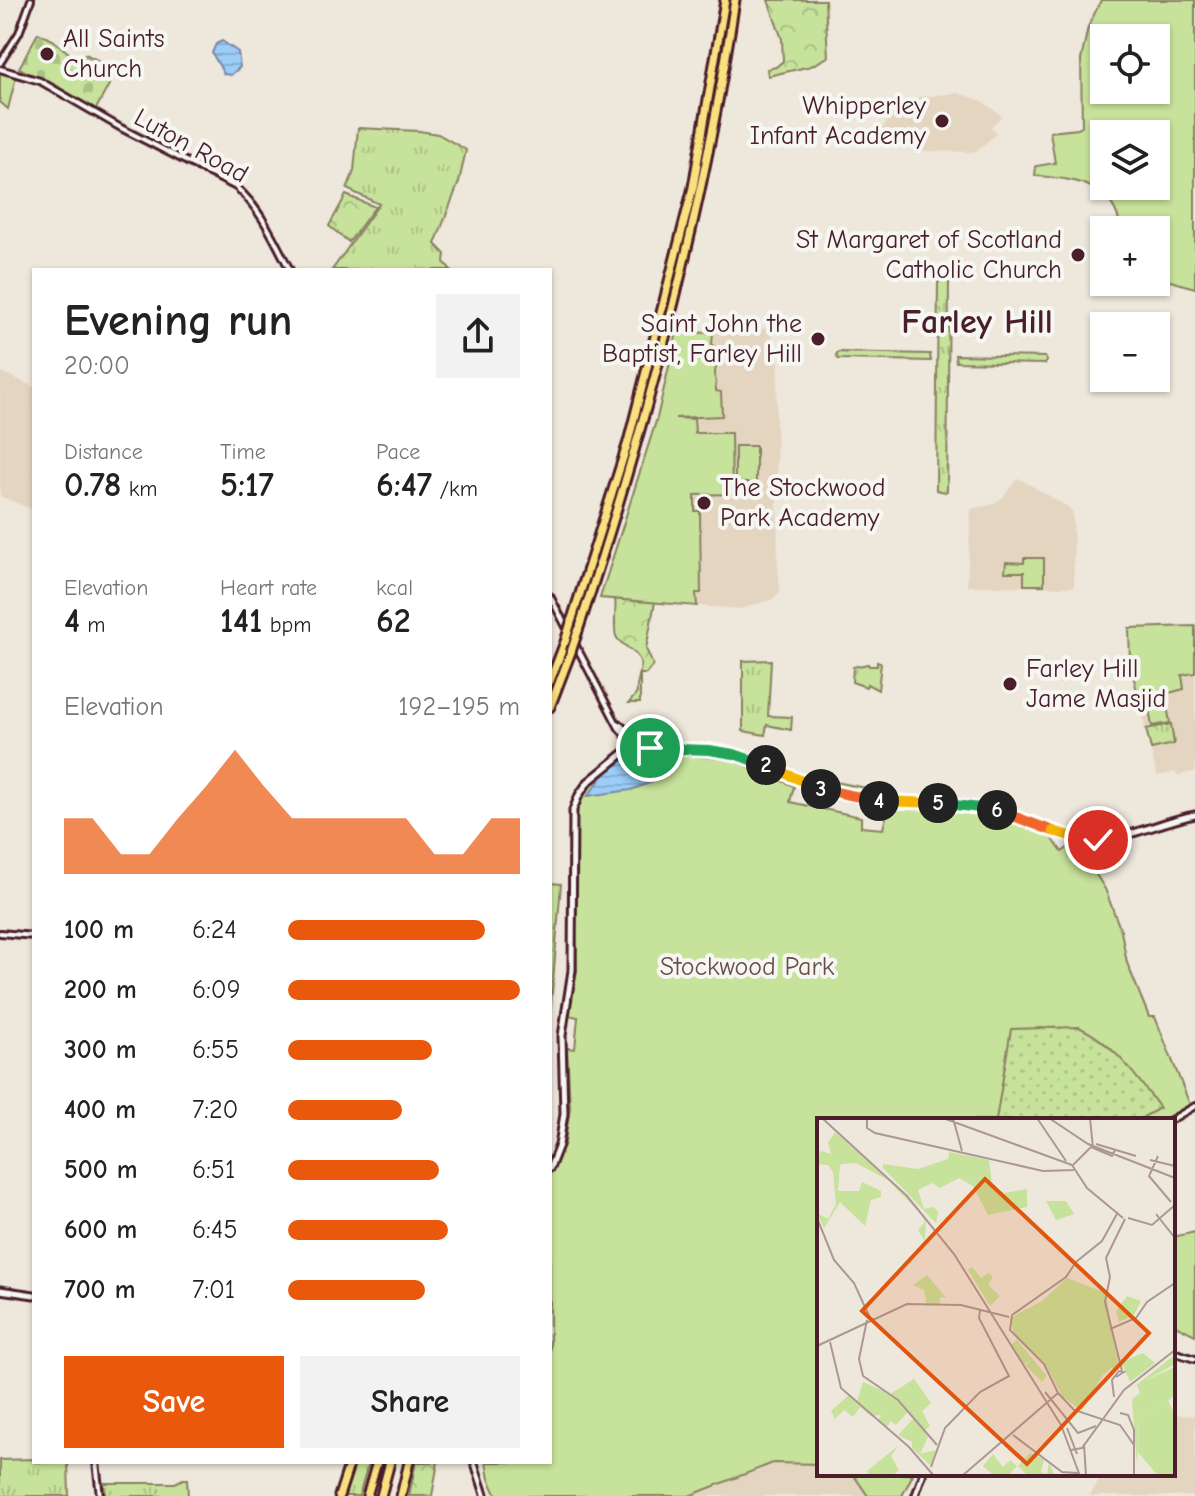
<!DOCTYPE html>
<meta charset="utf-8">
<style>
:root{--surface:#fff;--page:#f2f2f2;--text:#222;--muted:#767676;--accent:#ea580c}
body{margin:0;font-family:"Comic Neue",sans-serif;background:var(--page);color:var(--text);height:100vh;display:flex;flex-direction:column;font-size:30px;white-space:nowrap}
*{box-sizing:border-box;margin:0}
p{font-size:26px;color:var(--muted)}
.icon{flex:none;width:44px;height:44px;fill:none;stroke:currentColor;stroke-width:2;stroke-linecap:round;stroke-linejoin:round}
.map{position:relative;flex:1;overflow:hidden}
.drawer{position:absolute;left:32px;top:268px;width:520px;height:1196px;display:flex;flex-direction:column;background:var(--surface);border-radius:0px;box-shadow:0 2px 6px #0004}
.drawer>*{flex:none}
.fabs{position:absolute;left:1090px;top:24px;display:grid;gap:16px}
.fabs a{display:grid;place-items:center;width:80px;height:80px;border-radius:0px;background:var(--surface);box-shadow:0 2px 6px #0004;font-size:40px}
.pin{position:absolute;display:grid;place-items:center;width:68px;height:68px;color:#fff;margin:-34px;border:4px solid #fff;border-radius:50%;box-shadow:0 2px 8px #0007}
.km{position:absolute;width:40px;height:40px;margin:-20px;border-radius:50%;background:#222;color:#fff;font-size:22px;line-height:40px;text-align:center}
.round{display:grid;place-items:center;flex:none;width:84px;height:84px;border-radius:0px;background:var(--page)}
.headline{display:flex;align-items:center;justify-content:space-between;height:136px;padding:0 32px}
h1{font-size:44px;font-weight:800;line-height:60px}
.figures{display:grid;grid-template-columns:repeat(3,1fr);gap:12px;height:136px;padding:8px 32px}
.figures div{display:grid;align-content:center}
.figures b{font-size:34px;font-weight:800}
.figures small{font-size:22px;font-weight:400}
.figures p{font-size:22px}
.chart{height:224px;padding:16px 32px}
.chart p{display:flex;justify-content:space-between}
.chart svg{width:100%;height:144px;margin-top:8px;fill:var(--accent);opacity:.7}
.action{display:flex;gap:16px;margin-top:auto;padding:16px 32px}
.action a{flex:1;height:92px;border-radius:0px;background:var(--accent);color:#fff;font-size:32px;font-weight:800;line-height:92px;text-align:center}
.action a+a{background:var(--page);color:var(--text)}
ul{padding:0 32px;list-style:none;font-size:26px}
li{display:grid;grid-template-columns:128px 96px 1fr;align-items:center;height:60px}
li i{height:20px;border-radius:10px;background:var(--accent)}
.map>svg:first-child{display:block}
.built{fill:#e4d5c0}
.grass{fill:url(#grass-tufts);stroke:#888062;stroke-width:2}
.forest{fill:url(#forest-crowns);stroke:#888062;stroke-width:2}
.cemetery{fill:url(#cemetery-stones);stroke:#888062;stroke-width:2}
.park{fill:#c7e29a;stroke:#888062;stroke-width:2;fill-rule:evenodd}
.garden{fill:url(#garden-dots);stroke:#888062;stroke-width:2}
.water{fill:url(#water-rules);stroke:#7b87a6;stroke-width:2}
.lines{fill:none;stroke-linecap:round;stroke-linejoin:round}
.tertiary-casing{stroke:#4a1f2b;stroke-width:10}
.secondary-casing{stroke:#4a1f2b;stroke-width:11}
.motorway-casing{stroke:#4a1f2b;stroke-width:13}
.tertiary{stroke:#f6f6f2;stroke-width:4}
.secondary{stroke:#f6f6f2;stroke-width:5}
.motorway{stroke:#fae180;stroke-width:7}
.motorway-bridge-casing{stroke:#4a1f2b;stroke-width:13;stroke-linecap:butt}
.motorway-bridge{stroke:#fae180;stroke-width:7}
.split-1-casing{stroke:#fff;stroke-width:16}
.split-2-casing{stroke:#fff;stroke-width:16}
.split-3-casing{stroke:#fff;stroke-width:16}
.split-4-casing{stroke:#fff;stroke-width:16}
.split-5-casing{stroke:#fff;stroke-width:16}
.split-6-casing{stroke:#fff;stroke-width:16}
.split-7-casing{stroke:#fff;stroke-width:16}
.split-8-casing{stroke:#fff;stroke-width:16}
.split-1{stroke:#22a559;stroke-width:10}
.split-2{stroke:#22a559;stroke-width:10}
.split-3{stroke:#f5b400;stroke-width:10}
.split-4{stroke:#f0652b;stroke-width:10}
.split-5{stroke:#f5b400;stroke-width:10}
.split-6{stroke:#22a559;stroke-width:10}
.split-7{stroke:#f0652b;stroke-width:10}
.split-8{stroke:#f5b400;stroke-width:10}
.poi-dot{fill:#4a1f2b;stroke:#f6f6f2;stroke-width:3}
.labels{text-anchor:middle;dominant-baseline:central;stroke-width:8;stroke-linejoin:round;paint-order:stroke}
.poi-label{font-size:26px;fill:#4a1f2b;stroke:#f6f6f2;text-anchor:start}
.street-label{font-size:26px;fill:#4a1f2b;stroke:#f6f6f2}
.park-label{font-size:26px;fill:#695047;stroke:#f6f6f2}
.district-label{font-size:34px;font-weight:bold;fill:#4a1f2b;stroke:#f6f6f2}
.inset-road{fill:none;stroke:#ac9795;stroke-width:2}
.view{fill:#e0560e;fill-opacity:0.15;stroke:#e0560e;stroke-width:4}
.inset-edge{fill:none;stroke:#4a1f2b;stroke-width:4}
</style>
<div class="map">
<svg width="1195" height="1496" viewBox="0 0 1195 1496">
<defs>
<pattern id="grass-tufts" width="24" height="20" patternUnits="userSpaceOnUse" patternTransform="scale(2)"><rect width="24" height="20" fill="#c7e29a"/><path d="M3 7l-1-3M5 7V3M7 7l1-3M15 17l-1-3M17 17v-4M19 17l1-3" fill="none" stroke="#acc185"/></pattern>
<pattern id="forest-crowns" width="20" height="18" patternUnits="userSpaceOnUse" patternTransform="scale(2)"><rect width="20" height="18" fill="#c7e29a"/><path d="M2 6a3 3 0 1 1 6 0M12 15a3 3 0 1 1 6 0" fill="none" stroke="#acc185"/></pattern>
<pattern id="cemetery-stones" width="16" height="16" patternUnits="userSpaceOnUse" patternTransform="scale(2)"><rect width="16" height="16" fill="#c7e29a"/><path d="M2 7V4a2 2 0 0 1 4 0v3zM10 15v-3a2 2 0 0 1 4 0v3z" fill="#acc185"/></pattern>
<pattern id="garden-dots" width="8" height="8" patternUnits="userSpaceOnUse" patternTransform="scale(2)"><rect width="8" height="8" fill="#c7e29a"/><path d="M2 2h.1M6 6h.1" fill="none" stroke="#acc185" stroke-width="1.8" stroke-linecap="round"/></pattern>
<pattern id="water-rules" width="6" height="5" patternUnits="userSpaceOnUse" patternTransform="scale(2)"><rect width="6" height="5" fill="#9bcdf8"/><path d="M0 2.5h6" fill="none" stroke="#87b0d5"/></pattern>
</defs>
<rect width="100%" height="100%" fill="#eee7db"/>
<filter id="ink" filterUnits="userSpaceOnUse"><feTurbulence type="fractalNoise" baseFrequency=".0125" numOctaves="2"/><feDisplacementMap in="SourceGraphic" scale="16" xChannelSelector="R" yChannelSelector="G"/><feConvolveMatrix kernelMatrix="1 2 1 2 8 2 1 2 1" color-interpolation-filters="sRGB"/></filter>
<g filter="url(#ink)">
<path class="built" d="M958 93 982 101 1002 116 991 127 996 134 976 152 916 151 880 132 892 114 919 97Z
M772 328V359L779 360 776 415 778 567 780 591 774 599 740 609 600 598 657 418 677 332Z
M0 371 34 387V510L0 496Z
M1018 478 1068 507 1073 513 1074 587 967 586 971 509 991 505 1002 498Z
M1195 626V772L1177 775 1176 772 1157 776 1130 663 1129 628Z
M1173 1414 1195 1416V1496H1090L1103 1474H1173Z
M773 1463 819 1464V1474H853L868 1496H689Z"/>
<path class="grass" d="M358 128 419 131 438 134 466 150 459 182 435 244 445 254 444 262 451 270H332L379 204 347 189 354 171Z
M938 281 949 282 947 491 945 492 936 490Z
M838 352 930 354 931 361 838 359 836 355Z
M955 355 1045 357 1047 361 1045 364 956 362Z
M771 660 768 716 792 717 791 730 767 725 765 735 743 731V661Z
M877 662 881 663 878 690 867 684 866 687 852 682 853 667 868 664 869 666H877Z
M1171 724 1174 744 1151 749 1146 729Z
M825 780 887 792 892 797 890 799 844 792 822 786 820 781Z
M34 1459V1462H68L69 1496H0V1460Z
M354 1462H369L359 1496H343Z
M183 1479H187L188 1496H105L104 1483H175Z"/>
<path class="forest" d="M768 0H825L828 57 811 66 768 76 767 69 776 67 783 61 782 39Z
M346 195 375 207 349 242 329 226Z
M615 599 655 602 646 649 653 665 646 674H640V703H629L637 693C635 682 643 672 640 661 636 650 623 647 617 638 612 632 617 609 615 599Z
M416 1462H438L432 1496H409Z"/>
<path class="cemetery" d="M38 33 53 40 76 59 85 54 117 70 96 109 19 68Z"/>
<path class="park" d="M1101 0H1195V288L1156 277V230H1121C1115 184 1073 178 1035 176L1036 166 1055 163 1050 132 1078 129 1082 126 1081 60 1088 27ZM1104 38H1156V90H1104ZM1104 134H1156V186H1104Z
M0 71 13 74 16 77 8 109 0 102Z
M677 332 713 333 712 344 720 359C712 370 716 378 716 391L721 392 722 416 675 418 694 419 695 433H731L732 494 695 495V511H700L701 593H696L697 606 600 598 657 418Z
M735 446H756V483H735Z
M1024 558H1044V585H1024V572H1005L1006 562 1024 563Z
M1195 626V673L1182 675 1184 689 1165 694 1170 723 1152 726 1147 698 1139 699 1130 663 1129 628Z
M636 750 734 760 794 786 790 802 861 817V827L883 829 888 808 938 804 997 812 1050 835 1062 852 1073 844 1078 850 1086 848 1092 868 1105 889 1121 931 1127 963 1149 1017H1155L1190 1105 1162 1120H819V1464L773 1463 689 1496H497L489 1479 486 1462H550V1173L565 1143 570 1107 567 1048 575 1049 578 1017 568 1015 577 971 574 845 577 800 600 773Z
M550 883 561 884 550 1016Z
M1195 1232V1335L1173 1324V1237Z
M853 1474H913L902 1496H868Z"/>
<path class="garden" d="M1079 1027C1115 1044 1137 1078 1160 1108L1138 1120H996L1011 1029Z"/>
<path class="water" d="M222 41 238 52 240 67 231 75 224 74 212 53 216 44Z
M635 752 646 755C651 765 653 770 652 782L631 790 588 796 605 773Z"/>
<g class="lines">
<g class="tertiary-casing">
<path id="tertiary" d="M0 63 19 33 31 0
M0 69 40 81 121 128 236 187C261 209 274 240 290 270
M550 596 619 728 631 742
M618 723 634 737
M0 933 34 936
M1171 1120 1195 1106
M1173 1352 1195 1359
M96 1462 100 1496
M474 1462 485 1496
M915 1496 923 1474"/>
</g>
<g class="secondary-casing">
<path id="secondary" d="M631 742C659 755 701 746 733 753 774 763 810 788 852 797 900 807 950 798 997 810 1028 818 1056 839 1089 840 1121 842 1162 821 1195 815
M550 1168 559 1145 564 1114 562 1036 572 970 573 810 579 795 588 782 625 752 634 737 656 746
M0 1290 34 1295"/>
</g>
<g class="motorway-casing">
<path id="motorway" d="M572 619 628 442 693 187 725 0
M578 631C646 426 703 214 735 0
M550 681 565 642
M550 707 571 652
M339 1496 350 1462
M367 1496 377 1462
M381 1496 390 1462
M401 1496 409 1462"/>
</g>
<use href="#tertiary" class="tertiary"/>
<use href="#secondary" class="secondary"/>
<use href="#motorway" class="motorway"/>
<g class="motorway-bridge-casing">
<path id="motorway-bridge" d="M565 642 572 619
M571 652 578 631"/>
</g>
<use href="#motorway-bridge" class="motorway-bridge"/>
</g>
</g>
<g class="lines" filter="url(#ink)">
<g class="split-1-casing">
<path id="split-1" d="M650 748 709 750"/>
</g>
<g class="split-2-casing">
<path id="split-2" d="M709 750 734 754 766 765"/>
</g>
<g class="split-3-casing">
<path id="split-3" d="M766 765 821 789"/>
</g>
<g class="split-4-casing">
<path id="split-4" d="M821 789 879 801"/>
</g>
<g class="split-5-casing">
<path id="split-5" d="M879 801 938 803"/>
</g>
<g class="split-6-casing">
<path id="split-6" d="M938 803 997 810"/>
</g>
<g class="split-7-casing">
<path id="split-7" d="M997 810 1053 831"/>
</g>
<g class="split-8-casing">
<path id="split-8" d="M1053 831 1081 839 1098 840"/>
</g>
<use href="#split-1" class="split-1"/>
<use href="#split-2" class="split-2"/>
<use href="#split-3" class="split-3"/>
<use href="#split-4" class="split-4"/>
<use href="#split-5" class="split-5"/>
<use href="#split-6" class="split-6"/>
<use href="#split-7" class="split-7"/>
<use href="#split-8" class="split-8"/>
</g>
<g class="poi-dot">
<circle cx="47" cy="54" r="8"/>
<circle cx="942" cy="121" r="8"/>
<circle cx="1078" cy="255" r="8"/>
<circle cx="818" cy="339" r="8"/>
<circle cx="704" cy="503" r="8"/>
<circle cx="1010" cy="684" r="8"/>
</g>
<g class="labels">
<g class="poi-label">
<text x="63" y="39">All Saints<tspan x="63" dy="30">Church</tspan></text>
<text x="926" y="106" text-anchor="end">Whipperley<tspan x="926" dy="30">Infant Academy</tspan></text>
<text x="1062" y="240" text-anchor="end">St Margaret of Scotland<tspan x="1062" dy="30">Catholic Church</tspan></text>
<text x="802" y="324" text-anchor="end">Saint John the<tspan x="802" dy="30">Baptist, Farley Hill</tspan></text>
<text x="720" y="488">The Stockwood<tspan x="720" dy="30">Park Academy</tspan></text>
<text x="1026" y="669">Farley Hill<tspan x="1026" dy="30">Jame Masjid</tspan></text>
</g>
<g class="street-label">
<text transform="translate(191 146) rotate(29)">Luton Road</text>
</g>
<g class="park-label">
<text x="747" y="967">Stockwood Park</text>
</g>
<g class="district-label">
<text x="977" y="322">Farley Hill</text>
</g>
</g>
<g transform="translate(817 1118)">
<rect width="358" height="358" fill="#eee7db"/>
<path d="M18 14 52 44H27L19 51 11 25ZM110 157 129 180 123 179V186L110 188 107 172 96 167ZM97 261 114 285 105 293 113 308 107 313 111 319 103 336 119 332 114 348 95 330V324L81 317 96 301 91 294 98 286 79 307 74 303 70 309 61 303 64 297 54 298 43 289 36 299 27 292 18 301 14 293 32 277 40 284 46 264 73 276ZM348 284 358 297V358H341L321 334 322 299ZM81 328 74 338 82 352 75 358H53L50 353ZM213 335 227 341 224 354 230 357 232 344 237 357 211 358 201 348ZM176 336 186 349 193 342 200 348 191 358H177L166 348Z" fill="#c7e29a"/>
<path d="M12 23 19 50 22 45 27 44H52L94 83 109 101 108 123 101 112 108 104 105 97 71 62 39 45 23 46 21 73H42L45 64 64 73V79L54 82 48 108 23 84 7 110 0 95 11 101 19 86 16 54 11 47 0 46V39L4 33 14 36ZM326 235 338 245 313 264 304 244ZM358 237V246L327 263 358 249V276L351 283 358 297 348 284 331 294 338 302 333 303 330 294 322 299 320 347 315 281 323 275 320 267 314 271Z" fill="#c7e29a"/>
<path d="M229 83H249L257 96 239 102Z" fill="#c7e29a"/>
<path d="M132 34 172 42 175 67 187 75 210 71V89L171 97 156 68 142 60 123 70 115 65 101 72 107 91 117 89 121 94 119 105 66 50V46L101 51 131 41ZM155 149 164 160 172 155 176 159 171 167 183 178 173 188 151 152ZM250 160 289 175 302 251 294 250 285 258 265 293 245 278 229 248 197 216 193 200 225 183ZM310 178 324 183 317 197 302 204 299 193ZM200 222 230 258 225 264 208 247 214 242 207 246 194 227Z" fill="#c7e29a"/>
<path d="M264 189a12 12 0 1 1 24 0a12 12 0 1 1-24 0Z" fill="#c7e29a"/>
<path class="inset-road" d="M5 0 90 78 137 136 244 307 263 358M50 0V10L58 15 226 53 257 52M126 0 255 47M136 0 145 33M220 0 249 43M232 0 271 26 358 60M273 0 276 30 295 38 298 32M279 26 319 38M341 38 332 58 354 84M333 42 358 48M255 47 270 70 306 100M256 47 275 28M339 96 358 120M0 100 17 142 37 165 53 200M311 100 335 107 358 87M195 197 249 159 259 144 285 123 301 94M50 202 42 241 46 258 81 282 120 327M293 211 319 200 330 184 358 165M13 224 24 270 92 329 117 358M0 228 90 186 144 187 192 199M305 253 288 184 293 159 289 140 308 101M228 274 261 315 279 308M241 275 257 292 303 307 317 327M297 279 295 262 302 253 307 254 299 259M303 295 311 297 317 312V358M250 310 260 336M196 317 245 354 261 355M267 326 269 358M254 332 265 330 307 272 358 232M114 349 128 310 163 274 192 258 162 200 163 192M145 358 241 275 227 246 193 212 195 197"/>
<path class="view" d="M168 61 332 215 210 346 45 193Z"/>
<rect width="358" height="358" class="inset-edge"/>
</g>
</svg>
<div class="fabs">
<a><svg class="icon" aria-label="locate" viewBox="0 0 24 24"><circle cx="12" cy="12" r="6"/><path d="M12 2v4M12 18v4M2 12h4M18 12h4"/></svg></a>
<a><svg class="icon" aria-label="layers" viewBox="0 0 24 24"><path d="M12 4l9 5-9 5-9-5zM3 14l9 5 9-5"/></svg></a>
<a>+</a>
<a>−</a>
</div>
<div class="pin" style="left:650px;top:748px;background:#1e9e55"><svg class="icon" aria-label="arrive" viewBox="0 0 24 24"><path d="M6 21V4h12l-3 4 3 4H6"/></svg></div>
<div class="pin" style="left:1098px;top:840px;background:#d93025"><svg class="icon" aria-label="check" viewBox="0 0 24 24"><path d="M5 12l5 5 9-10"/></svg></div>
<b class="km" style="left:766px;top:765px">2</b>
<b class="km" style="left:821px;top:789px">3</b>
<b class="km" style="left:879px;top:801px">4</b>
<b class="km" style="left:938px;top:803px">5</b>
<b class="km" style="left:997px;top:810px">6</b>
<section class="drawer">
<div class="headline"><div><h1>Evening run</h1><p>20:00</p></div><a class="round"><svg class="icon" aria-label="share" viewBox="0 0 24 24"><path d="M12 15V3M7 8l5-5 5 5M5 13v7h14v-7"/></svg></a></div>
<div class="figures">
<div><p>Distance</p><b>0.78<small> km</small></b></div>
<div><p>Time</p><b>5:17</b></div>
<div><p>Pace</p><b>6:47<small> /km</small></b></div>
</div>
<div class="figures">
<div><p>Elevation</p><b>4<small> m</small></b></div>
<div><p>Heart rate</p><b>141<small> bpm</small></b></div>
<div><p>kcal</p><b>62</b></div>
</div>
<div class="chart"><p><span>Elevation</span>192–195 m</p>
<svg viewBox="0 0 160 44" preserveAspectRatio="none"><path d="M0 44V27L10 27L20 38L30 38L40 27L50 17L60 6L70 17L80 27L90 27L100 27L110 27L120 27L130 38L140 38L150 27L160 27V44z"/></svg>
</div>
<ul>
<li><b>100 m</b>6:24<i style="width:85%"></i></li>
<li><b>200 m</b>6:09<i style="width:100%"></i></li>
<li><b>300 m</b>6:55<i style="width:62%"></i></li>
<li><b>400 m</b>7:20<i style="width:49%"></i></li>
<li><b>500 m</b>6:51<i style="width:65%"></i></li>
<li><b>600 m</b>6:45<i style="width:69%"></i></li>
<li><b>700 m</b>7:01<i style="width:59%"></i></li>
</ul>
<div class="action"><a>Save</a><a>Share</a></div>
</section>
</div>
